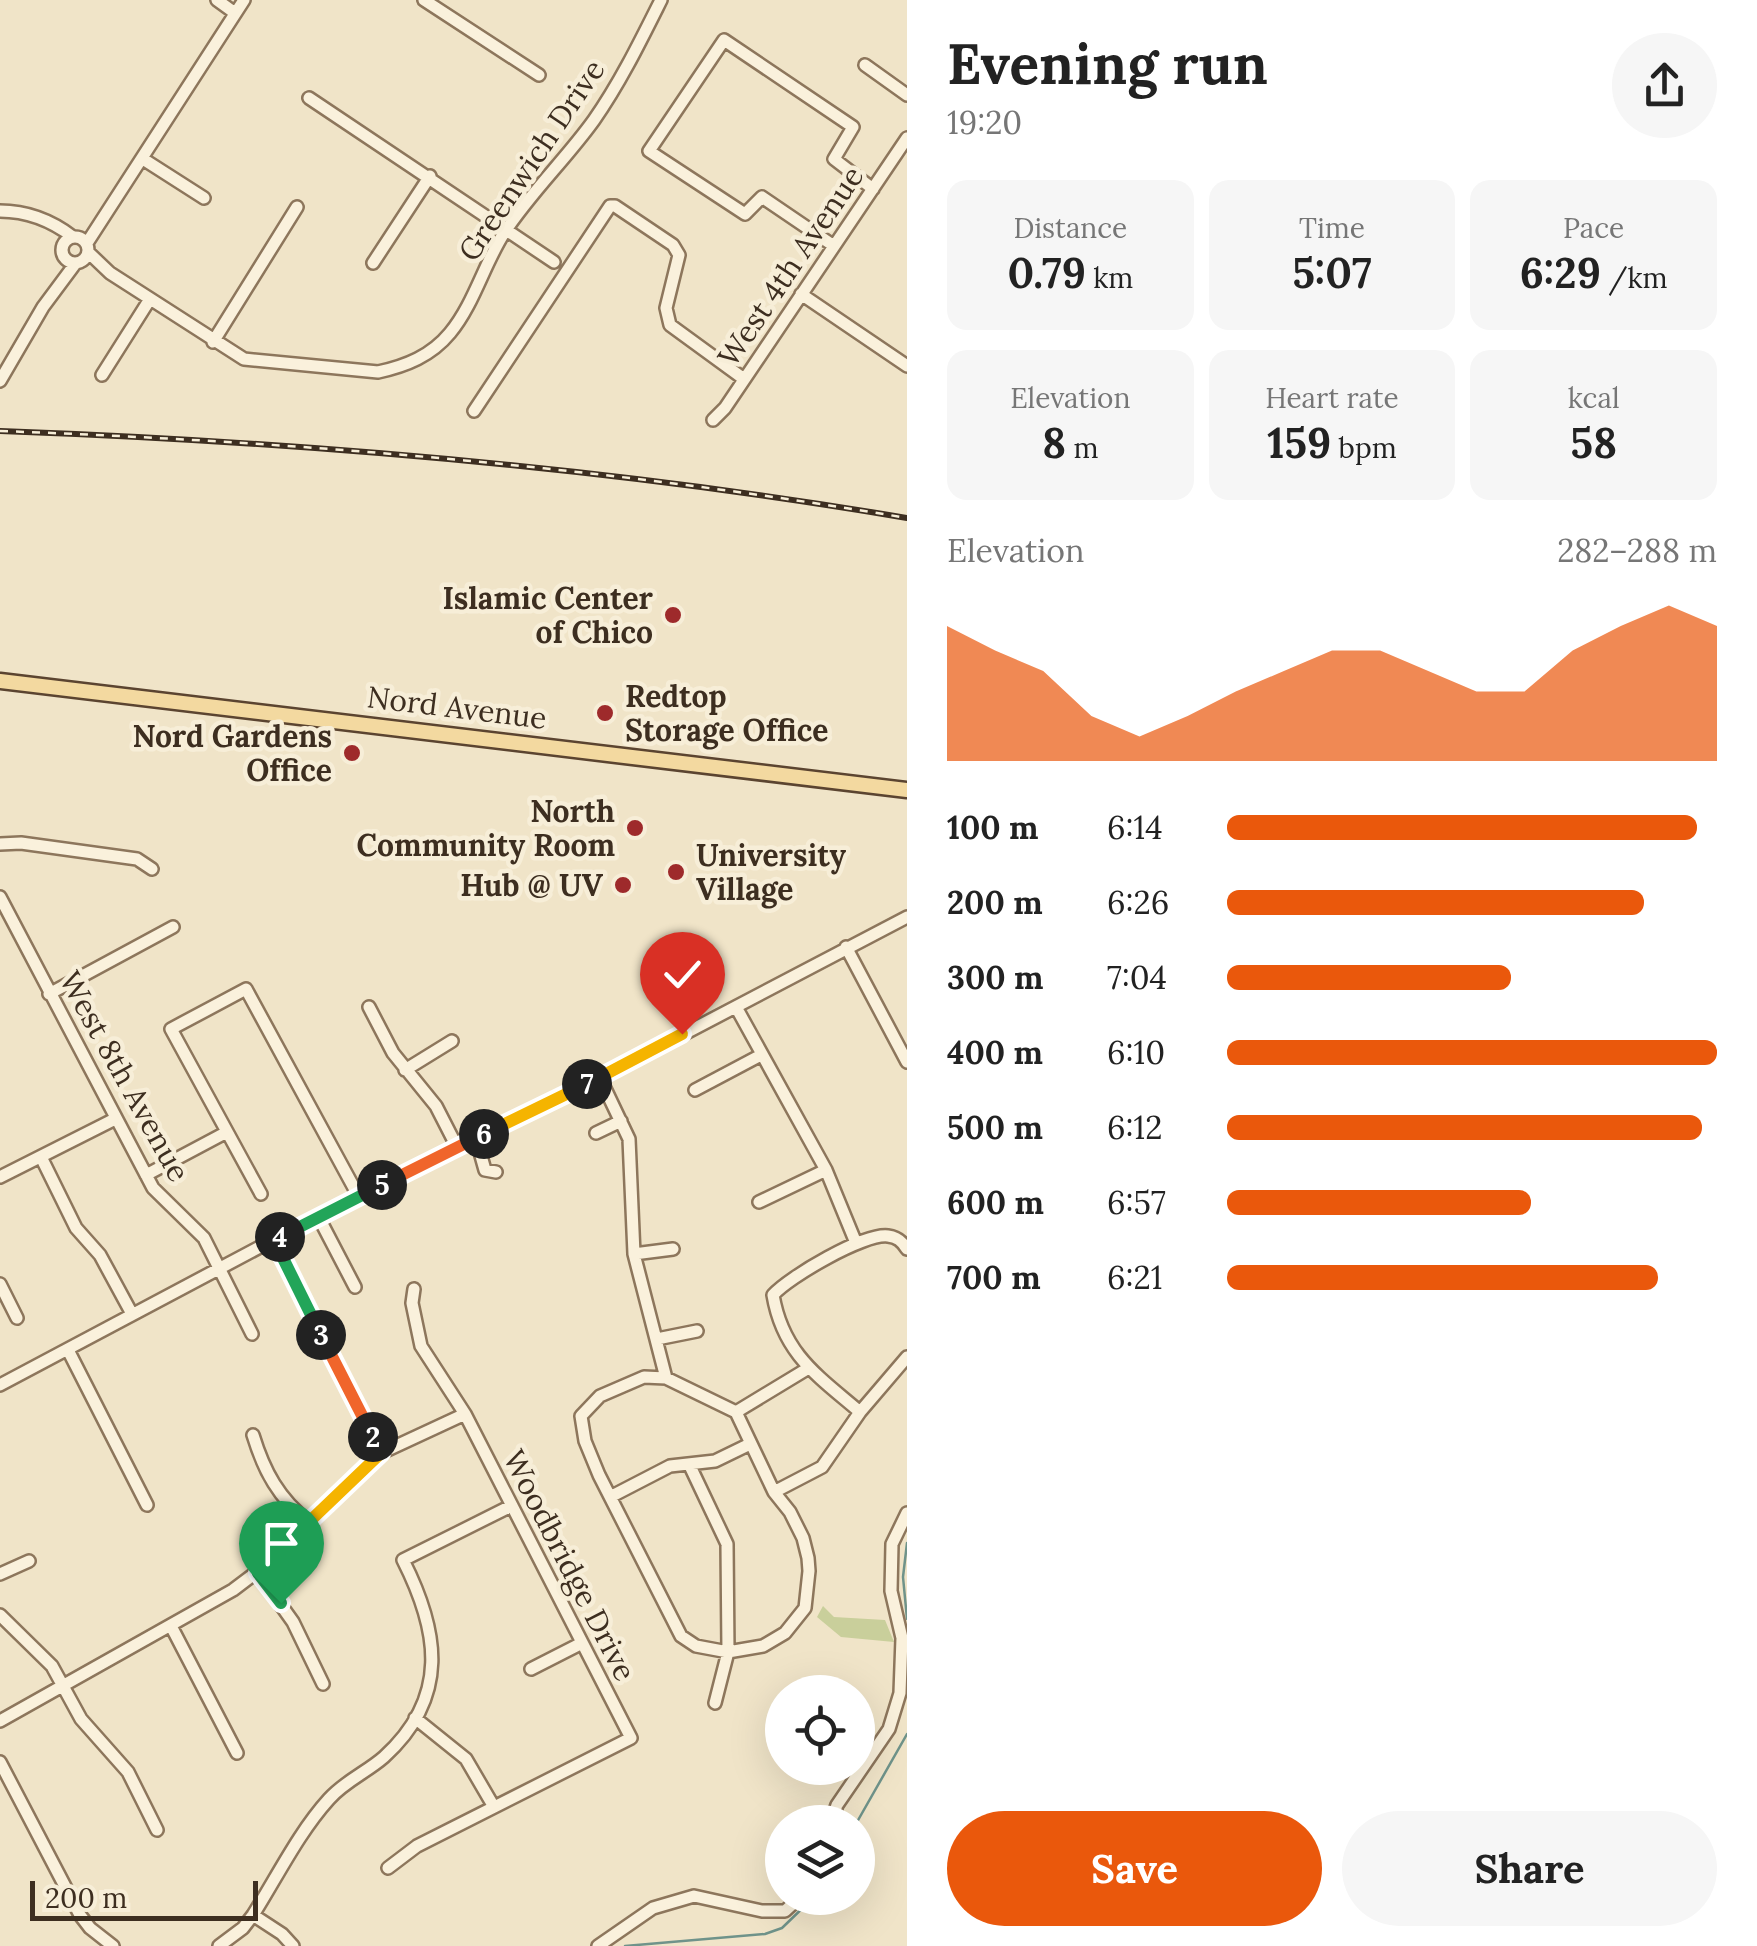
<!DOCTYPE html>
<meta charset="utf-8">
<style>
:root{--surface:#fff;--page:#f6f6f6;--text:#222;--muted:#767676;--accent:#ea580c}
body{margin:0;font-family:Lora,serif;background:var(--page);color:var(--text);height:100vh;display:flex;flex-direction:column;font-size:38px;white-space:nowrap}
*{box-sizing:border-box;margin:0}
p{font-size:32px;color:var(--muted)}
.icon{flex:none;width:55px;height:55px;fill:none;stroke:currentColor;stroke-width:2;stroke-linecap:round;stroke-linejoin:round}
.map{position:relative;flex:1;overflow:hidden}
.side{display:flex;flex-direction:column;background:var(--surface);width:850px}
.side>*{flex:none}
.buttons{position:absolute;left:765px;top:1675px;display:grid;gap:20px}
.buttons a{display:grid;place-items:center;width:110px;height:110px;border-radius:50%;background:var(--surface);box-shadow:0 10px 40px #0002;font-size:50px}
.scale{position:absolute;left:30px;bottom:25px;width:228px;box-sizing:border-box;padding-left:10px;border:5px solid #3d2e20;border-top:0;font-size:28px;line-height:35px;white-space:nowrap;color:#3d2e20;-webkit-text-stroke:8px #f7eed8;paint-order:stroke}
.pin{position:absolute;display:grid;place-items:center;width:85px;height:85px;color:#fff;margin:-102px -42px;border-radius:50% 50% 50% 0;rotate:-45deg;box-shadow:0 0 10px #0007}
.pin .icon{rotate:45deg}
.km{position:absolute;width:50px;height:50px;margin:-25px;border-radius:50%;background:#222;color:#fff;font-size:28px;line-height:50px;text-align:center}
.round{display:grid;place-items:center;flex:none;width:105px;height:105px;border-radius:52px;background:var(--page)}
.overview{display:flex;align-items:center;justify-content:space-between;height:170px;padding:0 40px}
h1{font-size:55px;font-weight:700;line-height:75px}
.metrics{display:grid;grid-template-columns:repeat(3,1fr);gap:15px;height:170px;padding:10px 40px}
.metrics div{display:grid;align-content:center;border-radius:20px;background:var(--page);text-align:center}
.metrics b{font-size:42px;font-weight:700}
.metrics small{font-size:28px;font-weight:400}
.metrics p{font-size:28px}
.chart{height:280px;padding:20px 40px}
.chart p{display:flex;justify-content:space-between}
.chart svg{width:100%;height:180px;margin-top:10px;fill:var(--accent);opacity:.7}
.cta{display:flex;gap:20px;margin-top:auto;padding:20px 40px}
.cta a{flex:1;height:115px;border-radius:60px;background:var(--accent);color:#fff;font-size:40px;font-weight:700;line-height:115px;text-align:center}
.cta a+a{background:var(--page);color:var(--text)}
ul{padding:0 40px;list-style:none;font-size:32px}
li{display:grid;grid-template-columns:160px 120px 1fr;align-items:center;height:75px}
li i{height:25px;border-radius:12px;background:var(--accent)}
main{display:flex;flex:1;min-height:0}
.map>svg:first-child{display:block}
.green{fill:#c9cf9b}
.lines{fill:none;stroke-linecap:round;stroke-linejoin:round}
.stream{stroke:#6f938a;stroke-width:2.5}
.minor-casing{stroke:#8d765c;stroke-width:16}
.major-casing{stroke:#5b4430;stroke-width:19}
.minor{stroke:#faf1dc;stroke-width:11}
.major{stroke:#f3d9a0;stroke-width:14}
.rail-casing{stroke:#3d2e20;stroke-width:6}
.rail{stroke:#f7eed8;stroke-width:2.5;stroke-dasharray:8;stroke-linecap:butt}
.split-1-casing{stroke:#fff;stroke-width:20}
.split-2-casing{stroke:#fff;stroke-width:20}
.split-3-casing{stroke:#fff;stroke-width:20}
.split-4-casing{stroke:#fff;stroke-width:20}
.split-5-casing{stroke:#fff;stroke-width:20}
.split-6-casing{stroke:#fff;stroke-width:20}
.split-7-casing{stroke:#fff;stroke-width:20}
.split-8-casing{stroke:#fff;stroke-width:20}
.split-1{stroke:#22a559;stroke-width:12}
.split-2{stroke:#f5b400;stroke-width:12}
.split-3{stroke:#f0652b;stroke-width:12}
.split-4{stroke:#22a559;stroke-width:12}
.split-5{stroke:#22a559;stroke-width:12}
.split-6{stroke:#f0652b;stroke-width:12}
.split-7{stroke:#f5b400;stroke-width:12}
.split-8{stroke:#f5b400;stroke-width:12}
.poi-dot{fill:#9e2a2b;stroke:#f7eed8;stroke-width:4}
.labels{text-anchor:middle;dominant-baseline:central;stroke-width:9;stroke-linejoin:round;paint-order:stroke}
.street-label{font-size:30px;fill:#3d2e20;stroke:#f7eed8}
.poi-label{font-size:30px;font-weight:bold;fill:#3d2e20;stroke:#f7eed8;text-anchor:end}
</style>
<main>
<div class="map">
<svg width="907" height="1946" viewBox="0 0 907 1946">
<rect width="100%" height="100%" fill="#f0e4c8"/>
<path class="green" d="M823 1606 834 1617 885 1620 894 1642 841 1637 817 1617Z"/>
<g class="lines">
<path class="stream" d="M907 1543 903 1577 907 1619
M857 1822 907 1734
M625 1946 765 1934 782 1928 813 1898"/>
<g class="minor-casing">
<path id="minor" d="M217 0 235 13
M424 0 539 75
M865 65 907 95
M309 98 554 262
M143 159 204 198
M0 211C27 211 52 221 73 237
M62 250a13 13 0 1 1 26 0a13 13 0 1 1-26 0Z
M87 243 244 0
M834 246 762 197 745 214 649 151 724 40 853 127 834 159 873 189
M88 252 110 273 244 359 378 372C406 366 431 356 450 333 474 304 484 264 504 233 531 192 566 159 594 120 620 83 641 40 661 0
M373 263 430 176
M801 294 907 366
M213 342 297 207
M102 375 150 299
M0 381 43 307 75 264
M474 411 610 206H615L673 245 679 255 666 308 670 325 744 379
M713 420 725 408 907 138
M0 844 21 843 137 859 152 869
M0 897 153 1188 204 1238 252 1334
M846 947 907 1062
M49 994 173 927
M369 1007 393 1053 436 1106 457 1147
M736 1007 826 1170 856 1243
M405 1070 452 1041
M600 1078 629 1139 634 1254 666 1378
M695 1090 761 1055
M596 1133 621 1121
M476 1138 485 1170 496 1172
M41 1157 76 1228 100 1255 132 1314
M146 1175 225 1133
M0 1177 115 1119
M261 1194 171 1029 246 989 359 1197
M759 1202 826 1170
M319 1218 355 1287
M273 1240 381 1453
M634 1254 673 1249
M0 1284 17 1318
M657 1339 697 1331
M68 1350 147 1505
M644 1377 666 1378 736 1412 774 1492 790 1512 803 1538 808 1558 809 1571 805 1608 785 1633 763 1646 728 1652 696 1646 681 1636 599 1475 585 1441 581 1416 600 1396Z
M0 1385 273 1240 600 1078 907 917
M736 1412 807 1369
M860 1412C818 1376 783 1354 773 1295 789 1277 864 1233 888 1236 897 1237 902 1241 907 1249
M253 1435C264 1471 279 1499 309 1522
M690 1466 727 1544 728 1652 715 1703
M774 1492 822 1467 860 1412 907 1357
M612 1496 670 1466 715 1461 750 1444
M258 1573 293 1622 323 1684
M0 1574 29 1561
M0 1615 52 1666 81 1719 128 1772 157 1830
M171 1626 237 1753
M531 1669 582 1643
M415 1718 466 1759 494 1807
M0 1721 233 1590 274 1559 381 1453 465 1414
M0 1762 80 1915 90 1928 113 1946
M831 1822 837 1805 889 1729 900 1693 902 1638 891 1591 892 1544 907 1513
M388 1868 417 1846 631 1738 465 1414 421 1346 412 1303 414 1289
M253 1915 282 1934 293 1946
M219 1946 243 1928 253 1915C277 1877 299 1832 329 1799 345 1781 367 1772 384 1757 450 1697 439 1631 403 1560L511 1506
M598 1946 653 1908 694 1896 762 1911H785L799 1898"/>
</g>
<g class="major-casing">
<path id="major" d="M0 681 907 790"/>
</g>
<use href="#minor" class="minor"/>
<use href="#major" class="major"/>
<g class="rail-casing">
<path id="rail" d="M0 431C305 442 606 467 907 518"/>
</g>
<use href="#rail" class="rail"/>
</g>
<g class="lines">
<g class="split-1-casing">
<path id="split-1" d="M281 1603 258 1573 312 1519"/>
</g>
<g class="split-2-casing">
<path id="split-2" d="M312 1519 381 1453 373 1437"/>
</g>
<g class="split-3-casing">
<path id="split-3" d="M321 1335 373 1437"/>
</g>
<g class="split-4-casing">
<path id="split-4" d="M280 1237 274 1240 321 1335"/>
</g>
<g class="split-5-casing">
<path id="split-5" d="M280 1237 382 1185"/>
</g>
<g class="split-6-casing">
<path id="split-6" d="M382 1185 484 1134"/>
</g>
<g class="split-7-casing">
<path id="split-7" d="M484 1134 587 1084"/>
</g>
<g class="split-8-casing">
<path id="split-8" d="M587 1084 682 1034"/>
</g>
<use href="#split-1" class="split-1"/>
<use href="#split-2" class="split-2"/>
<use href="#split-3" class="split-3"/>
<use href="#split-4" class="split-4"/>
<use href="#split-5" class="split-5"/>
<use href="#split-6" class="split-6"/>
<use href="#split-7" class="split-7"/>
<use href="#split-8" class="split-8"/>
</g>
<g class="poi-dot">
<circle cx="673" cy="615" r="10"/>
<circle cx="605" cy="713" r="10"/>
<circle cx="352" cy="753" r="10"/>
<circle cx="635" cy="828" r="10"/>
<circle cx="676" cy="872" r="10"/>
<circle cx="623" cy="885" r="10"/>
</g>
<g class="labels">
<g class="street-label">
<text transform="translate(531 160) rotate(-56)">Greenwich Drive</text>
<text transform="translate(790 266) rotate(-56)">West 4th Avenue</text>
<text transform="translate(457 707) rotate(7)">Nord Avenue</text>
<text transform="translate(125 1076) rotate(61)">West 8th Avenue</text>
<text transform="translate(570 1565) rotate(63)">Woodbridge Drive</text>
</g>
<g class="poi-label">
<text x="653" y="598">Islamic Center<tspan x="653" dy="34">of Chico</tspan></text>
<text x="625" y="696" text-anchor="start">Redtop<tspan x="625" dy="34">Storage Office</tspan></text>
<text x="332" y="736">Nord Gardens<tspan x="332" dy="34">Office</tspan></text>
<text x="615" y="811">North<tspan x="615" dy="34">Community Room</tspan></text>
<text x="696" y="855" text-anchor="start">University<tspan x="696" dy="34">Village</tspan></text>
<text x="603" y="885">Hub @ UV</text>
</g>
</g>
</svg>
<div class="buttons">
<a><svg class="icon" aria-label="locate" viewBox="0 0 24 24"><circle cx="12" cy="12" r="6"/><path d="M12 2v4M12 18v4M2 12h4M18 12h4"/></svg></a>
<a><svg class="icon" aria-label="layers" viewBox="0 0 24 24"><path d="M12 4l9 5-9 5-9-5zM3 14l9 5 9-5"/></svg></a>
</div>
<div class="scale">200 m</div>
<div class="pin" style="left:281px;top:1603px;background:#1e9e55"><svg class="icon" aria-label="arrive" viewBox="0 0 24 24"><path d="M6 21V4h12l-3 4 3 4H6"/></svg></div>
<div class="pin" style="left:682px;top:1034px;background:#d93025"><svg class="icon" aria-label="check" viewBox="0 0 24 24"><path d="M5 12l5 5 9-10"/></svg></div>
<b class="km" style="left:373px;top:1437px">2</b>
<b class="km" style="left:321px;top:1335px">3</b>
<b class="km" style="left:280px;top:1237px">4</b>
<b class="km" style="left:382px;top:1185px">5</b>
<b class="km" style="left:484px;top:1134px">6</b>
<b class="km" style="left:587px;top:1084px">7</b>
</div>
<section class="side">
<div class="overview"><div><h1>Evening run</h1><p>19:20</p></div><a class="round"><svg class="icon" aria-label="share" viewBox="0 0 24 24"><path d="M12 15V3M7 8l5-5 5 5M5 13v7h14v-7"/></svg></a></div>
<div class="metrics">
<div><p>Distance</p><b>0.79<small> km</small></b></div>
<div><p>Time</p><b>5:07</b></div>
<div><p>Pace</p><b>6:29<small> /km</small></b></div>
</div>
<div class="metrics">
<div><p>Elevation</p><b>8<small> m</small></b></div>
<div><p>Heart rate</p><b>159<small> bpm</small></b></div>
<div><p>kcal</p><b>58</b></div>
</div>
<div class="chart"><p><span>Elevation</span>282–288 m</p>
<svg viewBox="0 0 160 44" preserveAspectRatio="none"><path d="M0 44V11L10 17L20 22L30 33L40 38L50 33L60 27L70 22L80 17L90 17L100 22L110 27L120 27L130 17L140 11L150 6L160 11V44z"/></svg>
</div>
<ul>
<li><b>100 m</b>6:14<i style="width:96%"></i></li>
<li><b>200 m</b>6:26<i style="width:85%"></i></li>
<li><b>300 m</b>7:04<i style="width:58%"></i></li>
<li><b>400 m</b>6:10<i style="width:100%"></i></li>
<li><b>500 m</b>6:12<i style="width:97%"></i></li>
<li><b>600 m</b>6:57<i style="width:62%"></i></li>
<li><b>700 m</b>6:21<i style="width:88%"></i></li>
</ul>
<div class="cta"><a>Save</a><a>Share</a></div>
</section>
</main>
